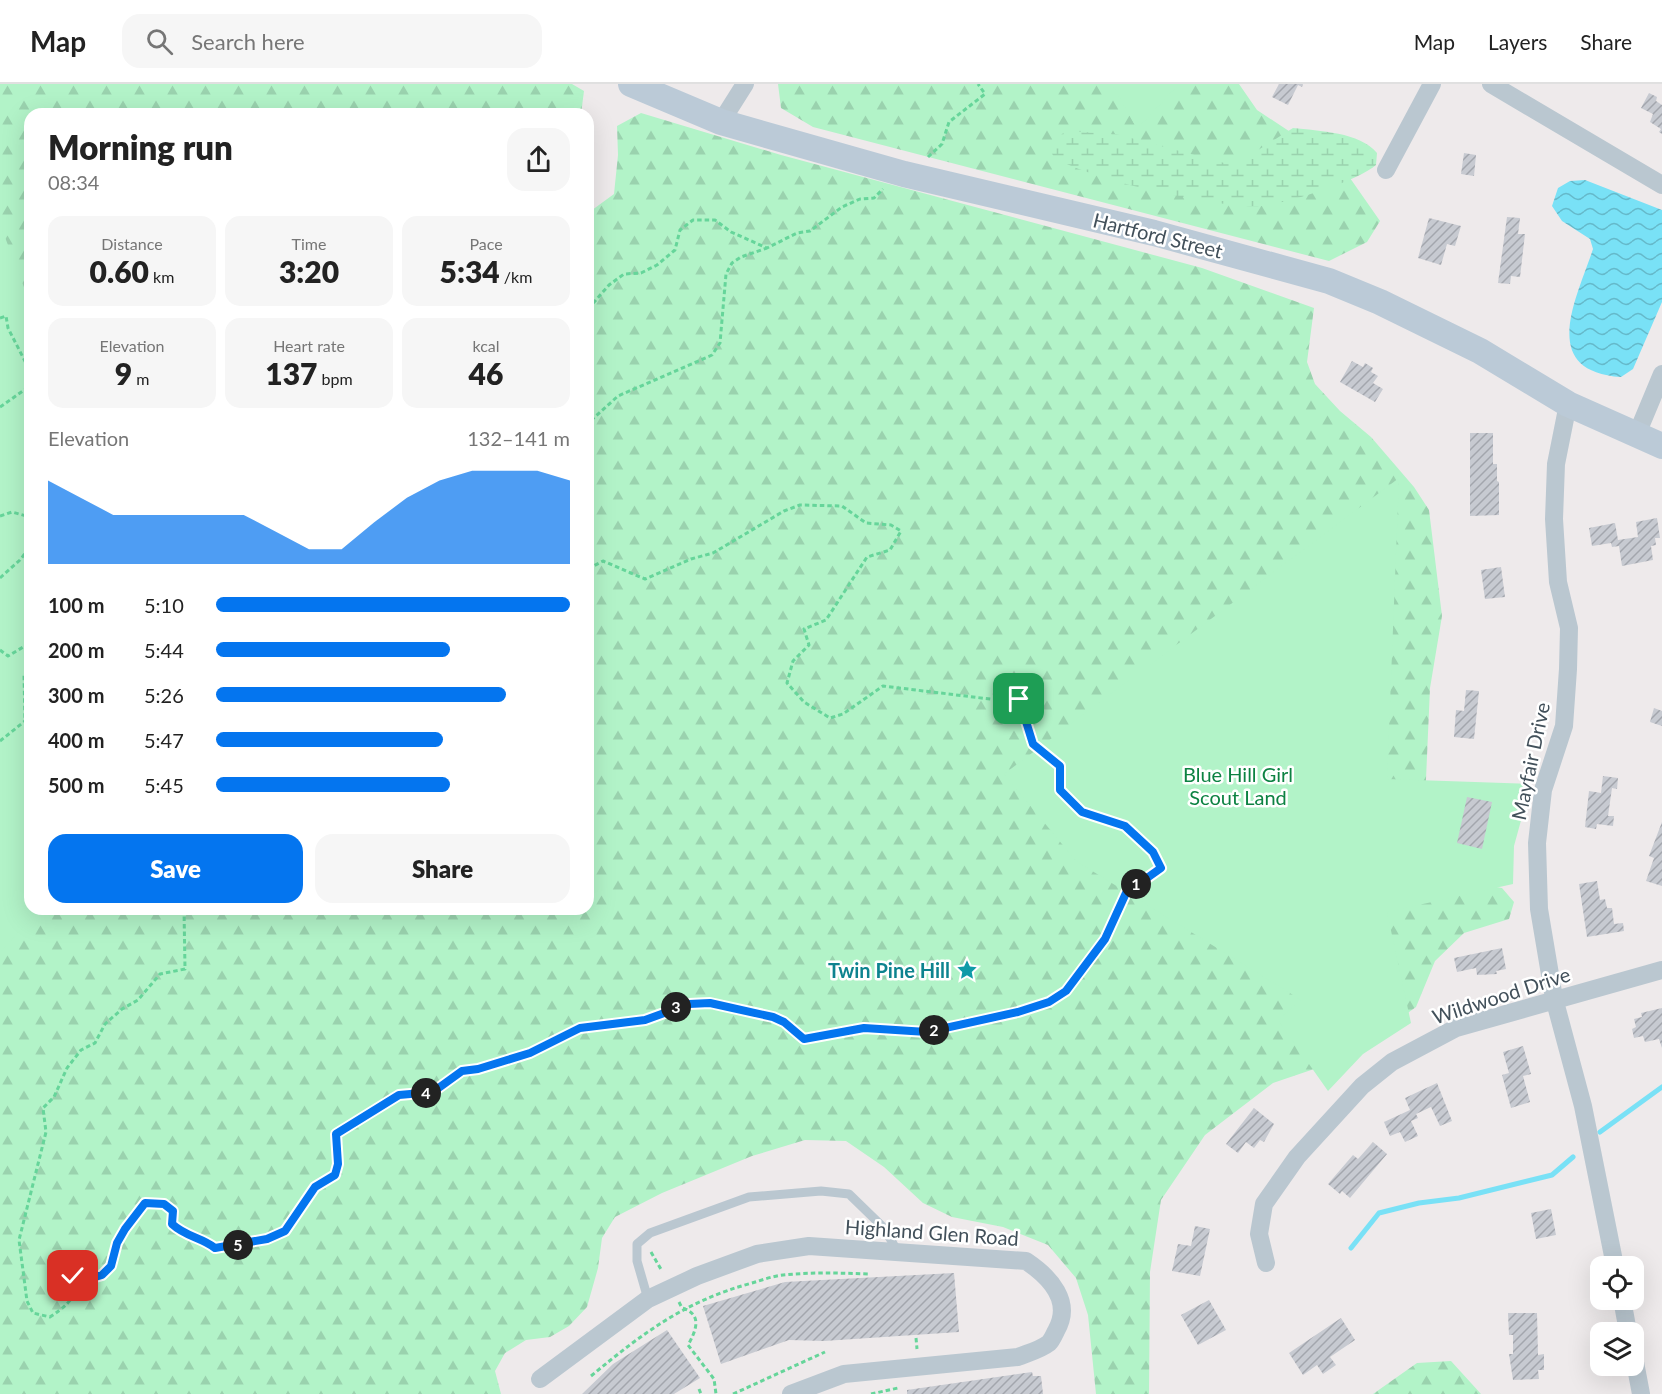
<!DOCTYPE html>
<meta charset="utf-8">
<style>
:root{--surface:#fff;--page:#f6f6f6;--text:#222;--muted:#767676;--line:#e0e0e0;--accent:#0475ef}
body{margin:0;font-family:Lato,sans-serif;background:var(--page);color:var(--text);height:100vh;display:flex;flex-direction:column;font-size:22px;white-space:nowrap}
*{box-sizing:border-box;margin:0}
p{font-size:20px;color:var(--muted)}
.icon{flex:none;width:33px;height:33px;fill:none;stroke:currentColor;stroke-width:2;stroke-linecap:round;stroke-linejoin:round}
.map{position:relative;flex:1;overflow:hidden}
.side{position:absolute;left:24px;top:24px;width:570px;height:807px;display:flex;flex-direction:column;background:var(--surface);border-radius:18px;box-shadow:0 6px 24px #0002}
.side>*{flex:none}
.controls{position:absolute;left:1590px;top:1172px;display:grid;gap:12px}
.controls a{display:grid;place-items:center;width:54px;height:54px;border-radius:12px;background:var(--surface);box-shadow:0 6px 24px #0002;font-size:30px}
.pin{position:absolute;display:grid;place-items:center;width:51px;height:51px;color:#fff;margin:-26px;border-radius:12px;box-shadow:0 3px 9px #0006}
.km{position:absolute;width:30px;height:30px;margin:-15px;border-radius:50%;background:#222;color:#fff;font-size:16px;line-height:30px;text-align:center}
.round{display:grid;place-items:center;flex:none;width:63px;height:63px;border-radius:18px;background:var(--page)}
.overview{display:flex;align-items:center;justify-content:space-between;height:102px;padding:0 24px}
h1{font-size:33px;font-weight:800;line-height:45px}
.metrics{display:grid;grid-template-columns:repeat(3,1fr);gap:9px;height:102px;padding:6px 24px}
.metrics div{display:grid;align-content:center;border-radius:15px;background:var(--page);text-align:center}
.metrics b{font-size:30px;font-weight:800}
.metrics small{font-size:16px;font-weight:400}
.metrics p{font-size:16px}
.chart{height:168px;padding:12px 24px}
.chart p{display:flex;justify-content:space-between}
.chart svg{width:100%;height:108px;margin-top:6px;fill:var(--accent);opacity:.7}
.cta{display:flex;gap:12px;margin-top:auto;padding:12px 24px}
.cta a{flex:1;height:69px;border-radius:18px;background:var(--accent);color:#fff;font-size:24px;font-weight:800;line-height:69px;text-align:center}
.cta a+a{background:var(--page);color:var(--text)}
ul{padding:0 24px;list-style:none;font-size:20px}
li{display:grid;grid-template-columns:96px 72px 1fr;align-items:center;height:45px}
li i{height:15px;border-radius:8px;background:var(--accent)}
header{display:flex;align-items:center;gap:36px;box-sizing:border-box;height:84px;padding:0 30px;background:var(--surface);border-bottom:2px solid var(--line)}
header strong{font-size:28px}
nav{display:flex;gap:33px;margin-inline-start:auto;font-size:21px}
.search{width:420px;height:54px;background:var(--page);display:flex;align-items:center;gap:15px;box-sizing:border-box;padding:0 21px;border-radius:18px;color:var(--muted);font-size:22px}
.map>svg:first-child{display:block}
.forest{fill:url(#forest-firs)}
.wetland{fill:url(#wetland-marsh)}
.park{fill:#b2f3c8}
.water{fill:url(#water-waves)}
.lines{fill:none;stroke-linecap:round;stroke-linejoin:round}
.stream{stroke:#79e1f6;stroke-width:5}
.building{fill:url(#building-hatch)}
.path{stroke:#66d59a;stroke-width:3;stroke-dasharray:4.5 3;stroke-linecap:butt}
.lane{stroke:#bac7d0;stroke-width:9}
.street{stroke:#bac7d0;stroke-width:18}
.secondary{stroke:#bbcad7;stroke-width:26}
.route-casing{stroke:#fff;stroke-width:12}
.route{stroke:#0475ef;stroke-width:8}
.labels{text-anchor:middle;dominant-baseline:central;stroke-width:5;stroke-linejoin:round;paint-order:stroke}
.street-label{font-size:20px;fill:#42505a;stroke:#fff}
.park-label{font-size:20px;fill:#0c8242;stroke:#fff}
.culture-label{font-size:20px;font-weight:bold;fill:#0d838f;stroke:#fff;text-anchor:end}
</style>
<header>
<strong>Map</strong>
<div class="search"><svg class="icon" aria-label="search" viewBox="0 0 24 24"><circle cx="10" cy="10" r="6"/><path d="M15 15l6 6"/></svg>Search here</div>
<nav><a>Map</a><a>Layers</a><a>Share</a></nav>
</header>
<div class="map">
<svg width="1662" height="1310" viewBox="0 0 1662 1310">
<defs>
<pattern id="forest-firs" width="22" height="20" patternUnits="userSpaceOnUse" patternTransform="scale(1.5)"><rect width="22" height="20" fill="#b2f3c8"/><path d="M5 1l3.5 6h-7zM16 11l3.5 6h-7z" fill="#9ad2ae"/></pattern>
<pattern id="wetland-marsh" width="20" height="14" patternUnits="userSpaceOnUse" patternTransform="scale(1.5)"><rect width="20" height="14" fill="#b2f3c8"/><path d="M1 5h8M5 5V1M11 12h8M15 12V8" fill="none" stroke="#9ad2ae"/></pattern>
<pattern id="water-waves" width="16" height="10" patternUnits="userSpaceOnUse" patternTransform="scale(1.5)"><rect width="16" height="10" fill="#79e1f6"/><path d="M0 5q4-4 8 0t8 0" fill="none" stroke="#65b9ca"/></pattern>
<pattern id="building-hatch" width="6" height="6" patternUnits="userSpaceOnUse" patternTransform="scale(1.5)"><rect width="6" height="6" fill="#c7cad1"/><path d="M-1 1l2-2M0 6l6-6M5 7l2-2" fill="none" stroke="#a3a6ad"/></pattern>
</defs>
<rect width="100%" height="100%" fill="#eeeaeb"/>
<path class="forest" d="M0 0H572L584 7 581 30H30V825H588V129L614 110 618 71 617 42 641 29 781 71 1202 184 1314 224 1307 278 1315 300 1340 327 1371 353 1414 403 1429 426 1442 532 1430 604 1425 718 1463 797 1502 804 1514 818 1509 835 1464 849 1435 877 1416 923 1384 946 1320 983 1273 999 1205 1051 1161 1116 1150 1188 1149 1310H1096L1088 1231 1076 1194 1048 1161 1003 1143 952 1133 923 1119 884 1083 846 1057 805 1056 752 1072 662 1109 615 1133 602 1154 598 1184 587 1223 569 1242 550 1253 526 1256 505 1269 495 1287 501 1310H0Z
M778 0H1239L1257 26 1316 65 1350 94 1380 137 1367 158 1329 177 813 43 781 24Z
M1451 1277 1481 1310H1373L1417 1279Z"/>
<path class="wetland" d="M1293 44C1319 47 1360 48 1377 69L1376 81C1358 97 1285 120 1261 122 1220 125 1092 96 1057 75 1052 72 1050 66 1049 60L1066 47 1116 50 1228 80 1247 73Z"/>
<path class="park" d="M1112 0H1179L1137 45Z
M0 140 30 219V825H39L0 869Z
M1399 394 1387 695 1531 700 1514 762 1513 800 1387 828 1411 939 1363 970 1328 1007 1278 936 1301 916 1076 777 1004 690Z"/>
<path class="water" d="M1585 96 1662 126V218L1633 285 1621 293C1537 287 1577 214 1593 165L1590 155 1562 137 1552 122 1558 104 1570 97Z"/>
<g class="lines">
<path class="stream" d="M1600 1048 1662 1003
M1351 1164 1379 1129 1419 1119 1459 1114 1552 1091 1573 1073"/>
</g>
<path class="building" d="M1279 0H1303L1302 3 1298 1 1288 21 1272 13Z
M1649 9 1657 13 1656 17 1662 21V50L1659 48 1661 45 1650 38 1653 30 1641 24Z
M1464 69 1476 71 1474 92 1461 90Z
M1507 133 1520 134 1518 150H1525L1520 193 1511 192 1510 200 1498 199Z
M1429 134 1461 142 1455 162 1447 160 1441 181 1418 174Z
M1352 277 1363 283 1365 279 1373 284 1371 288 1378 292 1373 299 1383 305 1375 318 1340 298Z
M1470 349H1493V380H1497V397L1499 398V431L1470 432Z
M1657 434 1660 454H1655L1656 461 1651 462 1653 476 1622 482 1619 462 1612 463 1611 459 1592 462 1589 444 1615 439 1618 456 1638 453 1636 438Z
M1501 483 1505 513 1485 515 1481 486Z
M1466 606 1479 607 1474 655 1454 653 1456 626 1464 627Z
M1654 624 1662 627V642L1650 638Z
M1603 692 1618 694 1617 705 1612 704 1608 732H1614L1613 742 1597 740 1596 745 1585 743 1589 707 1601 709Z
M1467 713 1492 718 1482 765 1457 759Z
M1662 738V802L1646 797 1654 774 1649 772Z
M1597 797 1600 816 1605 815 1607 824H1612L1614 840 1623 839 1624 847 1587 853 1579 800Z
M1502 864 1506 885 1496 887 1497 890 1477 891 1476 884 1457 888 1454 874Z
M1662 924V964L1659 955 1645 958 1643 952 1634 954 1632 945 1636 943 1634 935 1642 933 1641 929Z
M1523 962 1531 990 1523 992 1530 1018 1511 1024 1502 991 1509 989 1503 968Z
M1437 999 1452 1037 1440 1042 1431 1023 1416 1030 1418 1034 1411 1037 1418 1052 1405 1058 1400 1048 1390 1052 1384 1038 1410 1026 1405 1014Z
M1254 1024 1274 1040 1264 1058 1260 1056 1254 1064 1246 1058 1238 1069 1226 1060Z
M1373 1058 1387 1070 1350 1114 1342 1107 1340 1110 1328 1100 1353 1071 1358 1075Z
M1551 1125 1556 1151 1536 1155 1531 1129Z
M1195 1142 1210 1145 1200 1192 1172 1187 1178 1160 1191 1162Z
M954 1189 959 1248 824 1257 789 1256 721 1280 703 1222 785 1198Z
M1209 1216 1226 1246 1198 1261 1181 1231Z
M1508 1229H1537L1538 1271 1544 1270V1286H1538L1539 1295 1513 1296 1509 1270H1513V1251H1509Z
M1341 1234 1355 1256 1330 1273 1336 1281 1323 1290 1317 1281 1303 1291 1289 1269Z
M667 1246 700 1294 674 1310H582L613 1280Z
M1032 1288 1033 1292H1041L1043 1310H907V1306Z"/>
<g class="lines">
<path class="path" d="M928 73 942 60 949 38 985 10 978 0
M588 225 609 201 624 190 641 189 657 181 675 166 680 146 693 136H715L731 148 767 164 797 149 810 147 842 123 860 115 874 114 883 105
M0 234 6 232 8 244 30 287
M0 323 30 302
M588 350V339L618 312 712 271 720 259 726 190 732 179 741 173 767 164
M0 432 12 428 30 433
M0 494 20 476 30 463
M0 566 8 572 30 559
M30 588 24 591 25 637 30 639
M0 657 25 637
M184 825 185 885 160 890 138 916 122 925 105 940 95 959 81 966 67 984 54 1013 43 1024 46 1048 19 1156 27 1217 33 1229 50 1233C80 1213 77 1207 73 1172L82 1190 92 1194 102 1191 111 1182 117 1159 125 1145 145 1119 164 1120 173 1127 172 1140C182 1149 190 1155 203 1154L215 1164 267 1155 285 1147 315 1103 335 1091 338 1080 336 1050 399 1011 433 1008 462 987 478 985 530 969 580 944 645 936 689 920 710 919 773 933 784 937 804 955 864 944 927 948 1018 928 1049 918 1066 907 1105 855 1126 809 1161 784 1159 776 1153 768 1125 742 1082 728 1060 706V682L1033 660 1023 623 1019 615 1006 617 883 602 843 630 830 634 804 618 787 599 793 577 809 561 804 545 826 536 867 473 890 466 901 447 891 441 866 439 842 422 800 421 784 427 713 469 691 475 645 495 603 477 588 485
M651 1168 662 1187
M679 1218 682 1224C703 1230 696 1247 688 1261L714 1295 716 1310
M916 1254 917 1265
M591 1292C643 1249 685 1217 752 1199 762 1196 773 1192 783 1191 812 1188 841 1189 870 1190
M699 1305 701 1310
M733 1310 825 1268
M871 1310 898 1304"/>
<path class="lane" d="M648 1215 637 1177V1160L650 1149 749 1113 821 1107 849 1110 885 1145 897 1167"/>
<path class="street" d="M1491 0 1662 101
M721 38 745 0
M1386 86 1432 0
M1568 320 1556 380 1554 435 1558 498 1569 544 1568 585 1564 642 1543 706 1537 759 1539 825 1554 914 1583 1022 1615 1182
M1637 350 1662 290
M1266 1179 1259 1150 1264 1120 1297 1073 1362 1002 1392 978 1456 944 1662 886
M1622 1215 1628 1248
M1634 1273 1641 1310
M540 1295 648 1215 697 1192 757 1170 809 1162 1026 1177C1050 1193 1073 1218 1056 1247 1054 1251 1052 1256 1049 1259 1040 1266 1028 1269 1018 1273L844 1290 791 1310"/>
<path class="secondary" d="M631 0 721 38 904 90 1154 149 1329 197 1380 218 1480 267 1568 320 1662 362"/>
</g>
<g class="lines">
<g class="route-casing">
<path id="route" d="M73 1192 72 1172 82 1190 92 1194 102 1191 111 1182 117 1159 125 1145 145 1119 164 1120 173 1127 172 1140C186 1153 201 1153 215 1164L267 1155 285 1147 315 1103 335 1091 338 1080 336 1050 399 1011 433 1008 462 987 478 985 530 969 580 944 645 936 689 920 710 919 773 933 784 938 804 955 864 944 927 948 1018 928 1049 918 1066 907 1105 855 1126 809 1161 784 1153 768 1125 742 1082 728 1060 706V682L1033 660 1019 615"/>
</g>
<use href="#route" class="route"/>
</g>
<defs>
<g id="sight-bare" transform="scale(1.62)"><path d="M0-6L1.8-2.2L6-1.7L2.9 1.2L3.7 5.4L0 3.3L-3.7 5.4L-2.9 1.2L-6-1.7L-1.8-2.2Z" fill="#0f9aa8" stroke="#fff" stroke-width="2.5" paint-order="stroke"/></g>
</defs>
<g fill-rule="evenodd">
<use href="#sight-bare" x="967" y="886"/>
</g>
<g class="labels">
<g class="street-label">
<text transform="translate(1158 151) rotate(14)">Hartford Street</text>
<text transform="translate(1530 677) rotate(-78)">Mayfair Drive</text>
<text transform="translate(1501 911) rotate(-18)">Wildwood Drive</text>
<text transform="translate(932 1148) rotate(4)">Highland Glen Road</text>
</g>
<g class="park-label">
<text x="1238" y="690">Blue Hill Girl<tspan x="1238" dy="23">Scout Land</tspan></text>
</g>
<g class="culture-label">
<text x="950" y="886">Twin Pine Hill</text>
</g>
</g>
</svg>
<div class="controls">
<a><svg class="icon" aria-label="locate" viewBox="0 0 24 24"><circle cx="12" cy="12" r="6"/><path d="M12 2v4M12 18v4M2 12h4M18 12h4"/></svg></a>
<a><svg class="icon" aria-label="layers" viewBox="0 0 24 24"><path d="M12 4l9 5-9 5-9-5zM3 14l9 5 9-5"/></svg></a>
</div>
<div class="pin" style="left:1019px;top:615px;background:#1e9e55"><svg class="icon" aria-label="arrive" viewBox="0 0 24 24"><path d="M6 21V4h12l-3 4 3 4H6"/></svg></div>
<div class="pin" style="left:73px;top:1192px;background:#d93025"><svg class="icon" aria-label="check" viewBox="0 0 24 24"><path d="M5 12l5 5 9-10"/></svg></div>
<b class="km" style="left:1136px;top:800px">1</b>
<b class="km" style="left:934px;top:946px">2</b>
<b class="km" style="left:676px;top:923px">3</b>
<b class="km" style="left:426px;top:1009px">4</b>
<b class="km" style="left:238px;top:1161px">5</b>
<section class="side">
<div class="overview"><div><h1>Morning run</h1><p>08:34</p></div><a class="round"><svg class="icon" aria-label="share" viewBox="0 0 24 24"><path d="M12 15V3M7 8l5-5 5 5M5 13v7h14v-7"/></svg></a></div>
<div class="metrics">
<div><p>Distance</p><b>0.60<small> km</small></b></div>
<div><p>Time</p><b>3:20</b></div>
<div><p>Pace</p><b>5:34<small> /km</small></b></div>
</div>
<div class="metrics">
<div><p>Elevation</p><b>9<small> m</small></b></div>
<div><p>Heart rate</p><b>137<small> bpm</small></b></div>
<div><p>kcal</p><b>46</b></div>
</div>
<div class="chart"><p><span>Elevation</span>132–141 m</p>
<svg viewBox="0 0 160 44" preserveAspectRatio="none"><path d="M0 44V10L10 17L20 24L30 24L40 24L50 24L60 24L70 31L80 38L90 38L100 27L110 17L120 10L130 6L140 6L150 6L160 10V44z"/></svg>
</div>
<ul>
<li><b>100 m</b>5:10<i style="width:100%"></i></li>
<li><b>200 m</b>5:44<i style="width:66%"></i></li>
<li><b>300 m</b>5:26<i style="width:82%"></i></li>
<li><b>400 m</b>5:47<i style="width:64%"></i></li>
<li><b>500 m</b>5:45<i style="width:66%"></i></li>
</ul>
<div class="cta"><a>Save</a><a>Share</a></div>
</section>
</div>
